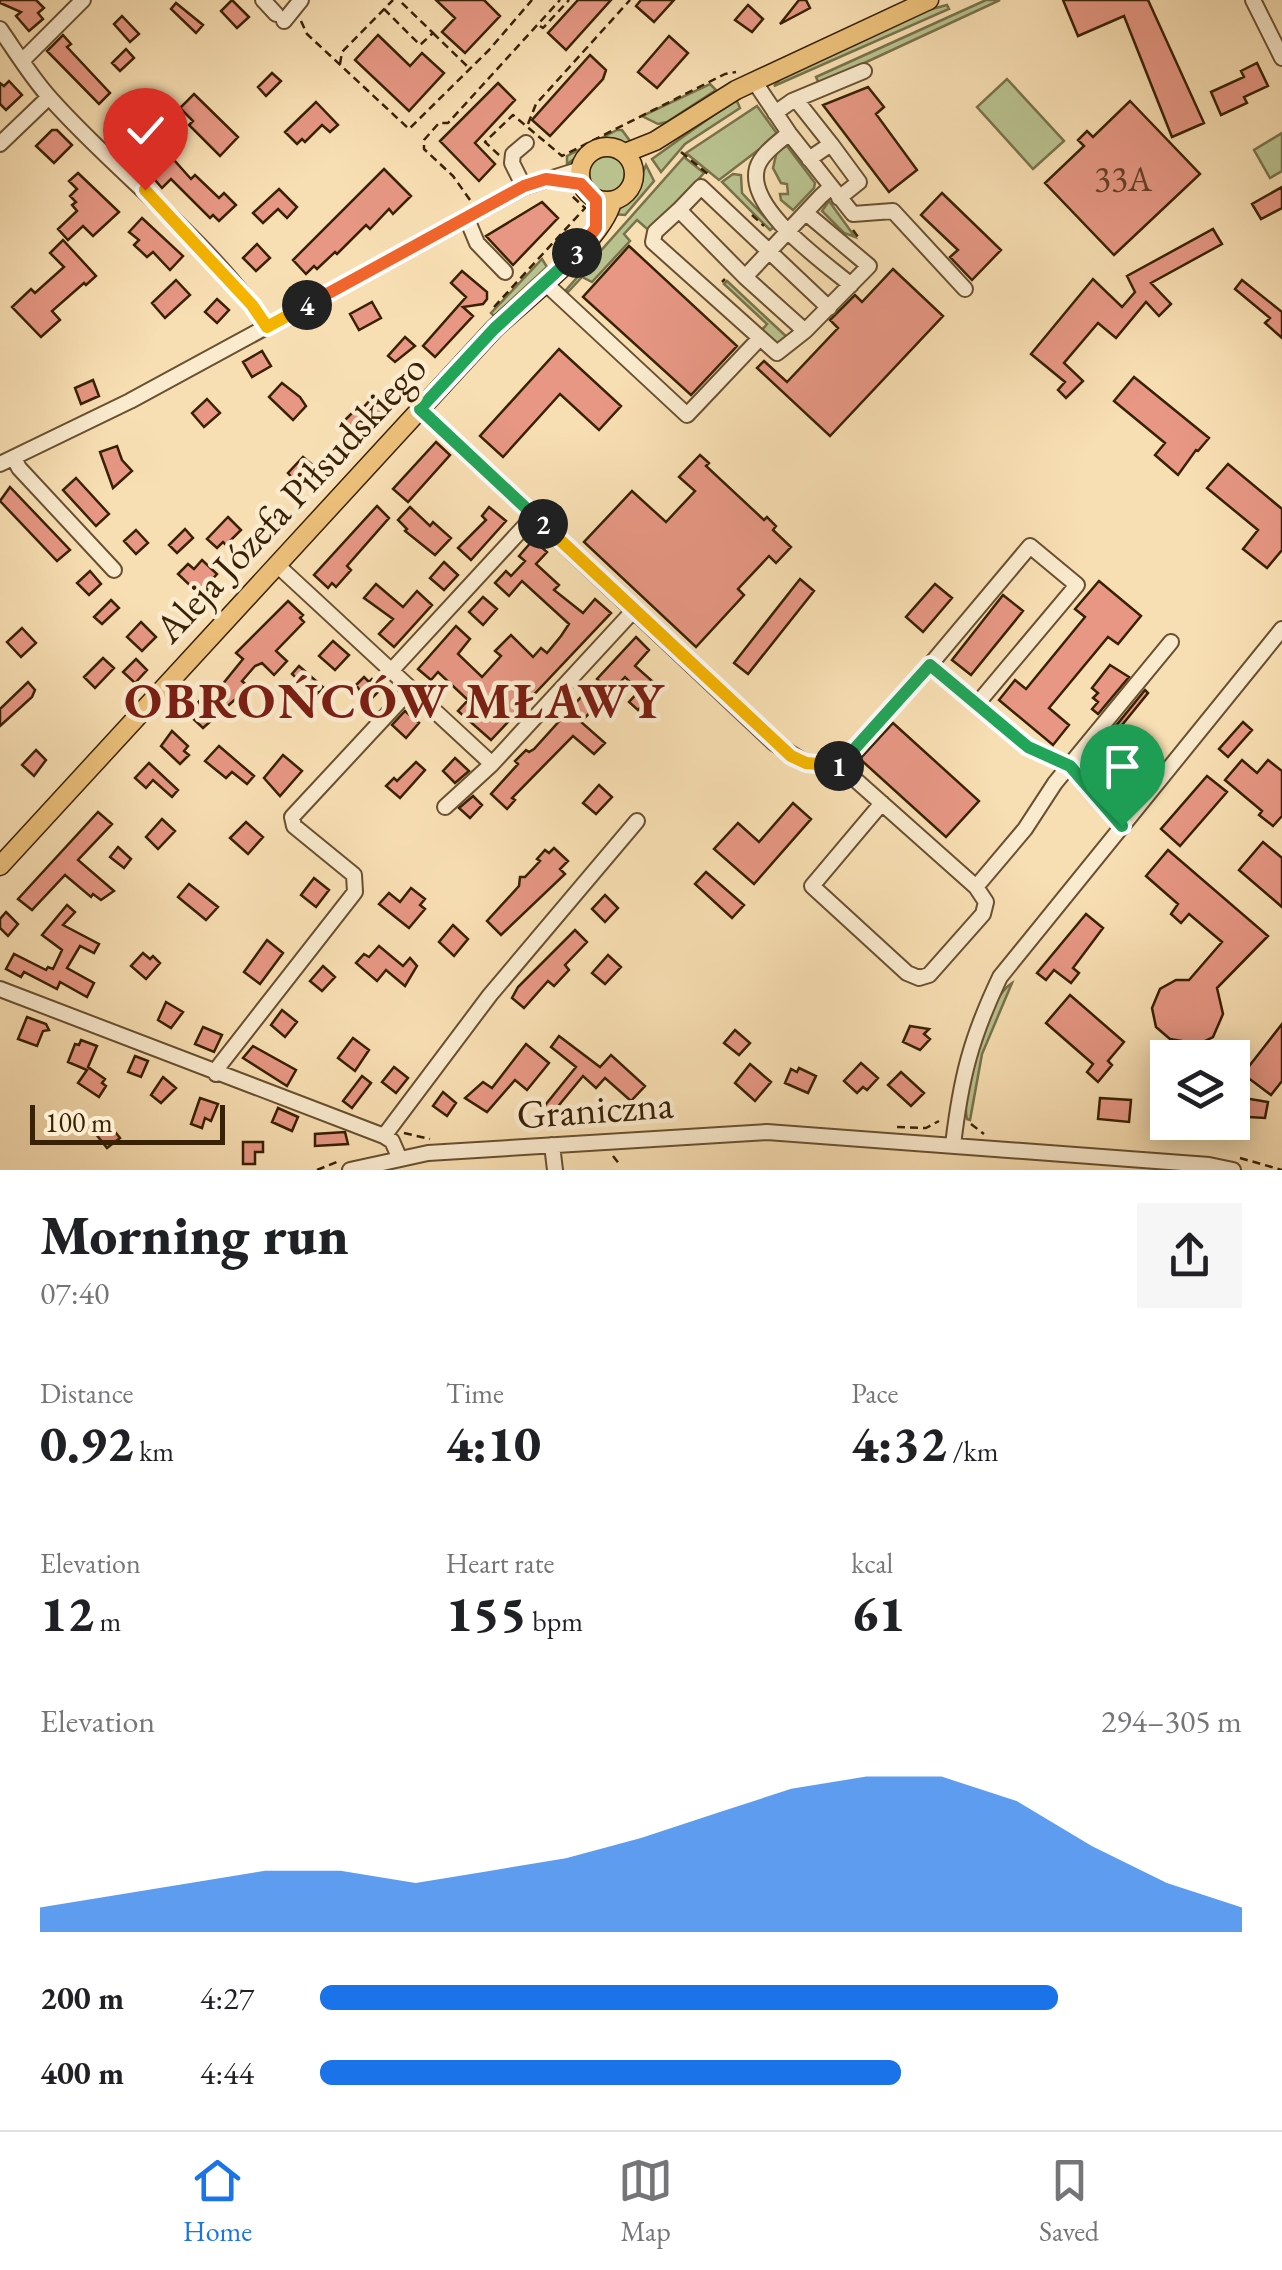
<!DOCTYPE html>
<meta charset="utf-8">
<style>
:root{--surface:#fff;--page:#f6f6f6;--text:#202124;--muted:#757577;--line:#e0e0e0;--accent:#1a73e8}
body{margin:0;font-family:"EB Garamond",serif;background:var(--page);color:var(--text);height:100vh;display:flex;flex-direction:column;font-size:38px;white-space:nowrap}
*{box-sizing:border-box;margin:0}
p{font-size:32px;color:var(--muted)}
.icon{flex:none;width:55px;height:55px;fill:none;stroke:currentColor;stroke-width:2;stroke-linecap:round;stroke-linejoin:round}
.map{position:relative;height:1170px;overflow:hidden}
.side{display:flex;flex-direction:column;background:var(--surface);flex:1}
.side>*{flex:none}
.fabs{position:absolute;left:1150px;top:1040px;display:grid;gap:20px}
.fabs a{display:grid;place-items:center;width:100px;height:100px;border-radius:0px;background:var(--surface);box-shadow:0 5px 25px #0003;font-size:50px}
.scale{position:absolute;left:30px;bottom:25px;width:195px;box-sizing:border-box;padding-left:10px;border:5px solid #382104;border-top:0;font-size:28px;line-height:35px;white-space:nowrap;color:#382104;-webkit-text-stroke:8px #faeace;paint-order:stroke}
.pin{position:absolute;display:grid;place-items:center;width:85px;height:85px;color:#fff;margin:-102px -42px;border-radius:50% 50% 50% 0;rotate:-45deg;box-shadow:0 0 10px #0007}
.pin .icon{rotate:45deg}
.km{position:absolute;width:50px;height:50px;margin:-25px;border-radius:50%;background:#222;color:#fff;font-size:28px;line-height:50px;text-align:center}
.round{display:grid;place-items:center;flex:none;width:105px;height:105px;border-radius:0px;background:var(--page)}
.summary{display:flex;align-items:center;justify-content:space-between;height:170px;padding:0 40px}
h1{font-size:55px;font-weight:800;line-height:75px}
.figures{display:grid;grid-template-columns:repeat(3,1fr);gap:15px;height:170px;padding:10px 40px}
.figures div{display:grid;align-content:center}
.figures b{font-size:50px;font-weight:800}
.figures small{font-size:28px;font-weight:400}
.figures p{font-size:28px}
.chart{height:280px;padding:20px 40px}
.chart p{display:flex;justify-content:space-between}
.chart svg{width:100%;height:180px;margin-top:10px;fill:var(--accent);opacity:.7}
ul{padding:0 40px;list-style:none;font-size:32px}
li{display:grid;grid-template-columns:160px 120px 1fr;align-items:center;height:75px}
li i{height:25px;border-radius:12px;background:var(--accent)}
.tab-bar{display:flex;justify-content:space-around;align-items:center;height:140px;border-top:2px solid var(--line);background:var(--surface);font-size:28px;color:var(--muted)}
.tab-bar a{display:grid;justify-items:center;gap:5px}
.tab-bar .on{color:var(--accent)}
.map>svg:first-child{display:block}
.green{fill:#b9c28f;stroke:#78724a;stroke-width:2.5}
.building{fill:#e79784;stroke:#382104;stroke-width:2.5}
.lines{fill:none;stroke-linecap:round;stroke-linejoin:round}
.minor-casing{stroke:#685030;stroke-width:18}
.major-casing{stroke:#382104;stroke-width:21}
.path{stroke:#382104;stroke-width:2.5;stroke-dasharray:8 5;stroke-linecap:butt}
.minor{stroke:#faeace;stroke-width:14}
.major{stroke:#ecc07a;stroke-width:18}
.split-1-casing{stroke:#fff;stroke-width:20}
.split-2-casing{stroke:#fff;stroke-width:20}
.split-3-casing{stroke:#fff;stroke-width:20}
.split-4-casing{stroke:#fff;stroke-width:20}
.split-5-casing{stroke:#fff;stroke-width:20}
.split-1{stroke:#22a559;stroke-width:12}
.split-2{stroke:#f5b400;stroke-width:12}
.split-3{stroke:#22a559;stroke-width:12}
.split-4{stroke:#f0652b;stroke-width:12}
.split-5{stroke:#f5b400;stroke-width:12}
.labels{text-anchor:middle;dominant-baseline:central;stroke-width:9;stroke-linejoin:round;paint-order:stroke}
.number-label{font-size:35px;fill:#643e24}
.street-label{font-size:40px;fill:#382104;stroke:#faeace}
.district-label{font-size:50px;font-weight:bold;letter-spacing:2.5px;fill:#7a1f14;stroke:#faeace}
</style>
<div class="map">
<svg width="1282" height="1170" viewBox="0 0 1282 1170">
<rect width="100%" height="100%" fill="#f8dfb3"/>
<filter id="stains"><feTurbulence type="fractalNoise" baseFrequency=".002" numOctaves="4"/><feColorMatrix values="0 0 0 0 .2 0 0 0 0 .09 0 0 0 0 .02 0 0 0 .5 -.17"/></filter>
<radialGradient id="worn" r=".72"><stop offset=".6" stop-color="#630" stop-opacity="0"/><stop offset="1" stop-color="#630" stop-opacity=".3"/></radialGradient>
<path class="green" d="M986 0H1000L819 84 816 77Z
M947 5 949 9 774 86 781 78 920 12Z
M1007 79 1064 141 1033 169 977 107Z
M710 84 716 90 667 122 658 124 642 116Z
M736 99 740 108 685 144 661 172 652 159Z
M757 106 778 135 719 180 686 153Z
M617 130H622L630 141 625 144 601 140 567 164V156Z
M1282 133V171L1270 178 1254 150Z
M787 146 815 183 814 188 793 210 781 200 780 194H788L787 184 781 183 773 168 777 151Z
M589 174a18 18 0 1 1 36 0a18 18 0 1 1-36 0Z
M684 157 704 173 657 225 653 234 637 220 624 234 630 241 592 282 582 277 568 292 566 290Z
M646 165 654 181 625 215 612 214 634 195Z
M733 174 741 175 742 193 774 227 770 230 722 182Z
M829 201 855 237 844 233 822 211Z
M542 259 547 267 494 316 491 313Z
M727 281 789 339 783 344H777L761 331 767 324 724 284Z
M1012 983 982 1054 970 1120 967 1119C960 1091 987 998 1012 983Z"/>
<path class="building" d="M0 0H36L44 8 38 13 43 19 29 31 16 16 21 12 0 3Z
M232 0 249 17 237 28 221 11Z
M436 0H484L500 16 465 53 442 32 455 18Z
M578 0H611L566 50 548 33Z
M641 0H674L654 22 636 6Z
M799 0H806L810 8 780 24Z
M1063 0H1148L1204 123 1172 137 1124 16 1078 36Z
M176 3 203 25 196 33 171 9Z
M748 5 763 19 752 32 735 20Z
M122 16 139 34 130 42 114 24Z
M63 35 71 44 67 47 110 93 99 104 47 51Z
M378 35 410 66 422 53 444 73 409 111 355 60Z
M669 36 688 53 657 88 638 72Z
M126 49 134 58 120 71 112 63Z
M590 55 606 70 603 79 550 136 532 120Z
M1257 63 1268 86 1244 97 1247 103 1221 115 1211 92 1244 77 1241 71Z
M272 73 281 81 266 96 258 87Z
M9 81 22 95 6 110 0 104V83L4 86Z
M498 83 515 100 475 143 495 164 479 181 440 141Z
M868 87 884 107 876 114 917 170 889 192 823 105Z
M194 94 238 137 220 156 189 125 193 121 180 108Z
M1130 101 1200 174 1114 255 1045 183 1084 146 1078 140 1087 131 1093 137Z
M316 102 338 125 330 132 322 125 305 142 302 139 297 144 285 132Z
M128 107 163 141 149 155 113 120Z
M52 130H57L72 145 54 163 36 146Z
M163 160 168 165 174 160 191 179 195 175 219 198 224 193 236 205 219 221 213 215 210 218 171 179 162 188 149 173Z
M384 169 411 196 393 214 389 209 370 229 366 225 337 254 335 252 317 269 314 266 306 274 293 260Z
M78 173 119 212 93 236 83 226 68 240 58 229 77 211 72 205 76 202 70 196 77 189 69 181Z
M1282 187V208L1261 219 1252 204Z
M279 189 297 207 287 218 278 209 263 223 253 213Z
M942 193 1001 250 972 280 950 257 958 250 921 215Z
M542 202 558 218 513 265 486 236Z
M142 218 183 256 170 270 153 252 147 257 134 245 139 240 129 232Z
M1213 229 1222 244 1151 283 1171 304 1159 316 1146 302 1116 338 1098 323 1064 363 1083 381 1066 398 1058 390 1065 382 1031 354 1093 279 1122 307 1135 292 1127 276Z
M63 240 96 276 86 285 84 283 52 311 60 320 41 337 12 307 31 289 35 293 64 267 50 253Z
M257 244 270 258 256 271 243 258Z
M629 246 737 346 691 395 583 297Z
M893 269 943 316 830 436 757 368 764 361 787 382 838 328 830 320 855 295 862 302Z
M462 271 487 292V299L483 304 463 307 473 316 435 357 423 346 466 297 451 283Z
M176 280 190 295 165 318 152 303Z
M1242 280 1282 312V338L1265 323 1270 318 1235 289Z
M217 299 229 310 217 323 205 312Z
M372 302 381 318 359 330 350 314Z
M405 337 415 346 395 362 388 356Z
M559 349 621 406 599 430 560 394 503 457 480 436Z
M262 351 271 366 252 377 243 362Z
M1134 377 1209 438 1198 451 1196 450 1178 475 1155 455 1165 443 1114 401Z
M93 380 99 396 81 404 75 388Z
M282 383 300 397 306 406 293 420 269 397Z
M374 396 392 412 382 423 374 416 354 437 341 424 355 410 358 413Z
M207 399 220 413 204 427 192 413Z
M436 442 450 455 408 502 393 489Z
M117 446 122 460 132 471 113 488 100 452Z
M700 455 709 463 706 466 764 520 767 517 776 526 773 530 791 547 776 563 769 556 738 589 744 595 696 647 584 542 632 491 666 522 695 491 679 477Z
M303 457 316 468 302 489 288 473Z
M1228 464 1282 509V550L1267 568 1243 549 1258 530 1207 488Z
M76 478 109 514 96 526 63 490Z
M10 487 70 550 57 561 0 501Z
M377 506 389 518 347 566 351 570 336 587 332 583 328 588 314 575Z
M410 507 430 526 433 522 451 538 435 555 405 531 407 529 398 520Z
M489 507 506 521 471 560 458 548 486 520 482 516Z
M228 517 241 530 226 545 223 542 217 548 207 539Z
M185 529 193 538 177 553 169 545Z
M136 530 148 543 136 554 124 541Z
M533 540 547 552 536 564 559 585 554 590 583 613 595 599 611 613 491 740 458 711 468 700 438 672 431 680 418 669 456 626 470 639 458 654 482 677 501 656 495 651 511 635 533 657 541 648 547 653 561 636 569 624 522 581 509 596 495 583 506 571 511 576 525 561 519 556Z
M202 560 217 574 199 594 178 574 188 564 194 569Z
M444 562 458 575 444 590 430 578Z
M90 571 101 584 89 595 77 583Z
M800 579 814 591 748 674 734 663Z
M1099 581 1141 616 1118 644 1108 637 1049 708 1069 725 1053 745 999 700 1015 680 1026 689 1085 617 1075 609Z
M376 584 403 607 417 591 432 605 394 647 379 634 393 619 364 598Z
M935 584 952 598 923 632 906 617Z
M1003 595 1023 611 971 675 952 660Z
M483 597 497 609 483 625 469 612Z
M111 600 119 608 102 624 94 617Z
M288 601 303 615 300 618 304 622 276 651 287 661 274 675 262 663 255 666 242 681 249 687 203 728 188 714 202 698 209 705 226 689 222 685 243 659 236 653Z
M141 622 156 637 142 651 127 637Z
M22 628 36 643 21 657 7 642Z
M636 637 649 650 635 666 659 687 638 710 629 702 639 691 625 677 611 692 597 679Z
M333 641 349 655 335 670 319 656Z
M103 658 114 668 95 688 84 677Z
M136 659 147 670 135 683 123 672Z
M1110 665 1129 677 1098 714 1092 709 1098 702 1093 698 1098 693 1092 688Z
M299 666 323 687 315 696 292 674Z
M364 677 369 682 372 679 382 688 368 702 356 685Z
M28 682 35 690 32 697 0 726V709Z
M1145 690 1148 693 1118 730 1115 727Z
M582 696 595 707 581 722 605 743 594 754 573 736 512 798 515 800 507 809 491 794 518 764 515 761 526 750 529 752 534 749Z
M405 711 419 723 406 738 392 725Z
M1243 722 1252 730 1228 757 1219 749Z
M893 723 979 801 946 837 860 759Z
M172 731 188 746 184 751 189 755 180 764 161 746Z
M219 746 254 776 247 784 232 772 226 778 205 761Z
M36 750 46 760 34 776 22 765Z
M283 755 302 771 280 796 264 778Z
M455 758 469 771 455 783 443 771Z
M1242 760 1257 773 1268 760 1282 771V816L1273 826 1259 815 1262 811 1225 780Z
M416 762 425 770 400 798 386 786 394 778 397 781Z
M149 763 178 790 172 797 153 780 146 788 135 778Z
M1207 776 1227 792 1180 846 1161 829Z
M599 785 612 797 596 814 583 803Z
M473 796 482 805 470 818 459 808Z
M793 803 811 819 754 884 714 849 738 823 759 842Z
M98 812 112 824 78 860 114 891 101 900 93 894 91 897 65 875 32 910 18 899Z
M162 819 175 831 158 849 146 837Z
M246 822 263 837 248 854 230 838Z
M1263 842 1282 858V907L1239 870Z
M118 847 131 859 124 868 110 857Z
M554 848 568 861 560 869 565 874 501 935 487 921 519 886 520 877H525L540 861 537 859 545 850 549 853Z
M1168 850 1268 936 1217 988 1223 1014 1213 1037 1203 1042 1206 1048 1193 1054 1182 1053V1041L1170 1039 1156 1027 1152 1008 1160 989 1176 980H1189L1222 942 1189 914 1181 923 1171 914 1178 904 1146 876Z
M706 872 744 905 732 918 695 884Z
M314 878 329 890 316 907 301 895Z
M189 884 218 907 206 920 178 897Z
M411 888 425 899 420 905 425 909 409 928 379 904 389 893 400 902Z
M605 895 618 908 605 922 592 909Z
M67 905 75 912 63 925 99 944 94 953 80 946 67 968 94 983 87 997 60 982 57 989 24 972 21 977 6 969 14 954 46 970 48 967 53 969 62 950 42 935Z
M6 912 18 924 8 936 0 928V919Z
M1086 914 1103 928 1073 968 1079 973 1071 983 1054 970 1046 980 1037 973Z
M453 925 468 939 454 956 439 942Z
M575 930 587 942 565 965 569 970 554 986 548 981 524 1008 512 998 518 987Z
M267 940 283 953 260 984 244 972Z
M379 946 403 966 410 958 417 966 405 986 386 970 377 981 356 963 364 954 369 957Z
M143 953 150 959 153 956 160 963 146 979 131 966Z
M608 955 621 967 605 984 592 973Z
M323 966 335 977 322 991 310 981Z
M1070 995 1124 1042 1108 1061 1112 1065 1098 1082 1087 1072 1093 1064 1046 1023Z
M166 1002 183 1012 171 1028 158 1020Z
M282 1010 297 1022 285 1037 271 1025Z
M27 1017 46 1024 49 1030 43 1031 37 1046 18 1039Z
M1282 1024V1081L1271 1095 1243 1074Z
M910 1026 929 1029 924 1034 930 1039 920 1050 903 1042Z
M203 1027 222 1035 214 1052 195 1044Z
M735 1030 750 1043 739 1055 724 1043Z
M559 1036 600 1067 611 1055 645 1086 631 1101 605 1078 596 1088 583 1076 550 1116 542 1109 576 1067 551 1047Z
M353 1038 369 1050 355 1071 338 1058Z
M81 1040 97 1046 88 1067 105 1079 102 1083 106 1086 99 1097 78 1083 87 1070 68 1062 75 1044 79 1045Z
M526 1044 549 1063 527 1090 515 1080 487 1112 465 1098 483 1082 492 1088Z
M253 1046 296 1070 287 1086 243 1058Z
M135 1056 148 1061 141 1077 128 1072Z
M861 1063 878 1078 867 1090 863 1087 857 1093 844 1081Z
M750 1064 771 1082 755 1101 735 1083Z
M394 1067 408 1078 396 1093 382 1082Z
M799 1068 816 1076 808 1093 785 1083 791 1069 797 1072Z
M901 1072 924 1093 911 1106 888 1085Z
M362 1076 371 1083 352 1108 343 1101Z
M163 1077 176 1088 161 1103 151 1095Z
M443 1092 456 1103 447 1116 433 1106Z
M1232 1096 1268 1102 1265 1118 1232 1116Z
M200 1098 218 1104 211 1121 205 1118 202 1128 191 1124Z
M1100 1098 1131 1100 1129 1122 1098 1119Z
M278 1108 298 1117 292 1131 272 1122Z
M108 1123 120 1138 107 1148 95 1133Z
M345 1132 348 1144 315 1146V1134Z
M243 1142H263V1152H255V1164H243Z"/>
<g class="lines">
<g class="minor-casing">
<path id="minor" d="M263 0 276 14
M1253 0 1282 58
M284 21 301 0
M0 29C16 52 31 77 50 98 119 176 209 239 267 327
M22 61 83 0
M754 81 789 133 853 214 893 211 965 289
M797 101 831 144
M775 113 792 101 864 71
M789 133C779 142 761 154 757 168 746 209 824 262 851 285
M0 144 49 97
M809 159 831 144 859 182 839 198
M547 179 581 183
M524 187 512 163 513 154 526 143
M679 210 701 187 829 308
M806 213 869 266 805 331 777 353 653 242 655 232 679 210 745 277 821 196 831 187
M467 219 477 243 505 272
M745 277 805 331
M544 282 687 415 760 338
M420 409 774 743 806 763 840 766
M14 458 19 468 114 570
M0 464 130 401 524 187 581 169
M276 564 492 764
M930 665 840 766 976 887 1025 829 1055 783 1171 642
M391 671 534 516
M977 704 1077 585 1030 546 930 665 1028 747 1105 783 1138 806
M1074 770 1122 827
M882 803 812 886 907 973 919 978 929 975 983 914 986 902 976 887
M445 807 492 764 634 610
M0 989 384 1136 392 1141 399 1157
M216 1074 219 1066 355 892 354 875 294 826 292 817 411 689
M384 1136 490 995 637 821
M552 1145 555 1170
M953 1145C961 1077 971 1038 1000 977L1282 629
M350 1170 428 1153 767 1132 1209 1165 1233 1170"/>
</g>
<g class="major-casing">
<path id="major" d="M580 174a27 27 0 1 1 54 0a27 27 0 1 1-54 0Z
M625 153 655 141 736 90 929 0
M0 866 494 329C526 298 601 243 612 202"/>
</g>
<path class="path" d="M384 9 420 45 433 33 399 0
M301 21 307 34 409 129 489 50 532 0
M540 26 543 28 569 0
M433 33 469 68
M340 64 342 52 393 0
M528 124 536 104 630 0
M681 152 709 175
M499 155 485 142 513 115 562 156 725 74 736 72
M470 200 453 176 424 149V140L439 123H448L560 0
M752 215 764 226
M853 230 858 237
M722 282 725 279
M494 307 585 208 572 196
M971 1124 984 1134
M897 1127 926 1128 939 1121
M404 1133 430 1139
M613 1156 620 1165
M1240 1158 1282 1170
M317 1170 339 1161"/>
<use href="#minor" class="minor"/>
<use href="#major" class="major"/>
</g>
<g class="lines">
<g class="split-1-casing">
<path id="split-1" d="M839 766 930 665 1028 747 1070 766 1122 826"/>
</g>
<g class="split-2-casing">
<path id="split-2" d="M543 524 791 756 806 763 839 766"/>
</g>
<g class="split-3-casing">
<path id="split-3" d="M543 524 420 409 494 329 577 253"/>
</g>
<g class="split-4-casing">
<path id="split-4" d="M307 305 524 186 546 179 581 184 596 200V228L577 253"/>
</g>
<g class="split-5-casing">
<path id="split-5" d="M145 190 252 305 267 327 307 305"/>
</g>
<use href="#split-1" class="split-1"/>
<use href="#split-2" class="split-2"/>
<use href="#split-3" class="split-3"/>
<use href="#split-4" class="split-4"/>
<use href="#split-5" class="split-5"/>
</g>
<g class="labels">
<g class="number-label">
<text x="1123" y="178">33A</text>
</g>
<g class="street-label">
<text transform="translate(290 498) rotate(-47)">Aleja Józefa Piłsudskiego</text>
<text transform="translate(595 1109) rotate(-4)">Graniczna</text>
</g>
<g class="district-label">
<text x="395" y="700">OBROŃCÓW MŁAWY</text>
</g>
</g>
<rect width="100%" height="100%" filter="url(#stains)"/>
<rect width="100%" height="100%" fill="url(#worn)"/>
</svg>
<div class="fabs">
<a><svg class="icon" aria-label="layers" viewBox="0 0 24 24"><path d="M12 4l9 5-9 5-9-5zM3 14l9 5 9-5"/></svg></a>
</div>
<div class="scale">100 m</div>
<div class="pin" style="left:1122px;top:826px;background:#1e9e55"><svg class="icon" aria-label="arrive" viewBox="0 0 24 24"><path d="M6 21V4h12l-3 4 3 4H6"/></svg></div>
<div class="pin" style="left:145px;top:190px;background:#d93025"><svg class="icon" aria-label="check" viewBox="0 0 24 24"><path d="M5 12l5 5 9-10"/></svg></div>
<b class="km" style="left:839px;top:766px">1</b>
<b class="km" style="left:543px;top:524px">2</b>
<b class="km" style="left:577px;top:253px">3</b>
<b class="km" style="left:307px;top:305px">4</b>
</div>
<section class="side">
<div class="summary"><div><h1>Morning run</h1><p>07:40</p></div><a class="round"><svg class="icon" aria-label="share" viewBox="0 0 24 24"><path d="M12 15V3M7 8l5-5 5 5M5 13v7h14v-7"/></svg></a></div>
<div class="figures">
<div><p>Distance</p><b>0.92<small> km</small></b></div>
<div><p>Time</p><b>4:10</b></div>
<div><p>Pace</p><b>4:32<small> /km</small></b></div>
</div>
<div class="figures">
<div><p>Elevation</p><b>12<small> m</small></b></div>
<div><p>Heart rate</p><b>155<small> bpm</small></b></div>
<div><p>kcal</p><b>61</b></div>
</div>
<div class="chart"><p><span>Elevation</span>294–305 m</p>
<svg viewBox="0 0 160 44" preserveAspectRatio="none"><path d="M0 44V38L10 35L20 32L30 29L40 29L50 32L60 29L70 26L80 21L90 15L100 9L110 6L120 6L130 12L140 23L150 32L160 38V44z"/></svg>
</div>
<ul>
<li><b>200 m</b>4:27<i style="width:80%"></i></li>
<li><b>400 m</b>4:44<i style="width:63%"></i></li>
</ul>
</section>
<nav class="tab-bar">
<a class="on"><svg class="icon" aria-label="home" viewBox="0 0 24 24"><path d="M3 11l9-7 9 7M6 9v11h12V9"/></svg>Home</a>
<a><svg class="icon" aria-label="map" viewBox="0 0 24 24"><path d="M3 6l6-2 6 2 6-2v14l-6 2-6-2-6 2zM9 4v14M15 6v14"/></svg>Map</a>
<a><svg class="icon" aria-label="saved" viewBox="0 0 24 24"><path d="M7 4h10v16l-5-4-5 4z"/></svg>Saved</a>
</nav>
